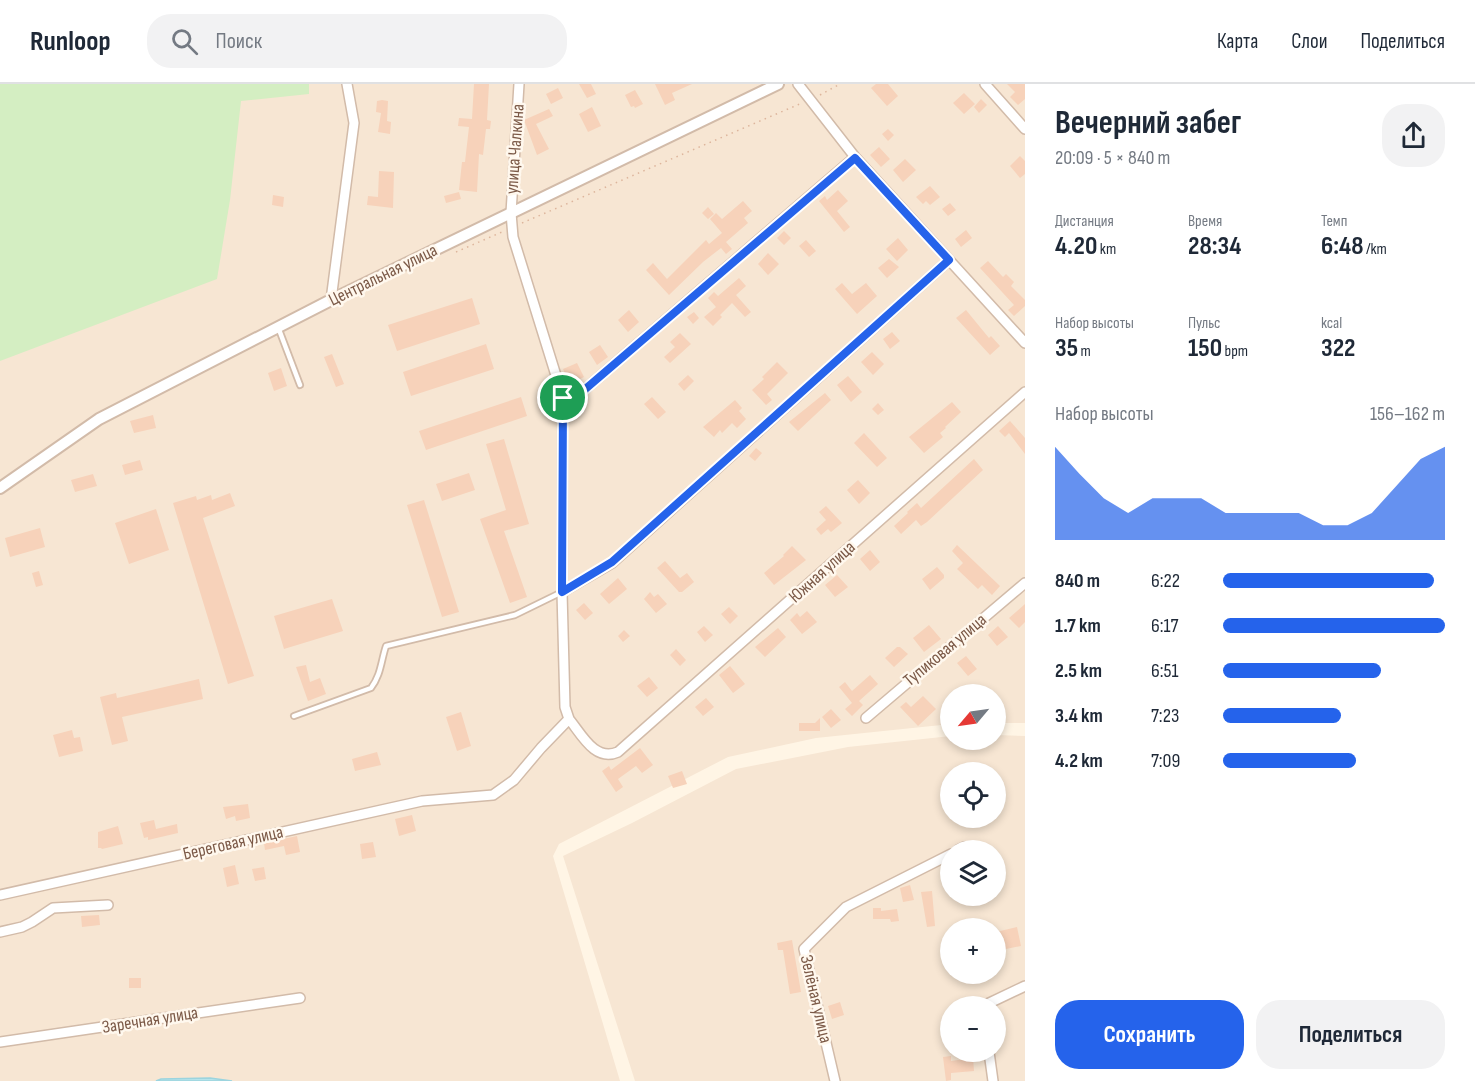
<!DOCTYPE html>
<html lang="ru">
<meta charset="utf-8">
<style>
:root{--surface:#fff;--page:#f2f2f3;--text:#1f2937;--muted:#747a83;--line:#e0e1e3;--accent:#2563eb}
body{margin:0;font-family:"Sofia Sans Condensed",sans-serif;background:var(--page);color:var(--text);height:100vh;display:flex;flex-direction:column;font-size:22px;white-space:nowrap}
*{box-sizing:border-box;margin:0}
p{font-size:20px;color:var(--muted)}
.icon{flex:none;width:33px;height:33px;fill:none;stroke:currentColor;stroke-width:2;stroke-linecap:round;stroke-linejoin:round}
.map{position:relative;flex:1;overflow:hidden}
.drawer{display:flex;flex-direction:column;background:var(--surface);width:450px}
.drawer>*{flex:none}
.needle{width:39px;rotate:241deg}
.fabs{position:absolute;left:940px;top:600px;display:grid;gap:12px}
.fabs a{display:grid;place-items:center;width:66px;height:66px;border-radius:50%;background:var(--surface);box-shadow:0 3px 9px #0003;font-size:30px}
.pin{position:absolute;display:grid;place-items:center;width:51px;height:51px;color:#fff;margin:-26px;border:3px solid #fff;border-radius:50%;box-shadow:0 2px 6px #0007}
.round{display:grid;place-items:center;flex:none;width:63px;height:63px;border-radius:24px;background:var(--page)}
.head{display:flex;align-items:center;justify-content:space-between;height:102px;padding:0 30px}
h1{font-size:33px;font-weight:700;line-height:45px}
.metrics{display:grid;grid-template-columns:repeat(3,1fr);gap:9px;height:102px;padding:6px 30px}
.metrics div{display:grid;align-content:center}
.metrics b{font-size:26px;font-weight:700}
.metrics small{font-size:16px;font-weight:400}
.metrics p{font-size:16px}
.chart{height:168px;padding:12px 30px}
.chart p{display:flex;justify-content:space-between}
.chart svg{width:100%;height:108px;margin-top:6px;fill:var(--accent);opacity:.7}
.button{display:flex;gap:12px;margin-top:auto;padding:12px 30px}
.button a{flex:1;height:69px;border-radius:24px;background:var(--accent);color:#fff;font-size:24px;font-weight:700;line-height:69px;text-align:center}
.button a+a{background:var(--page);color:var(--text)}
ul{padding:0 30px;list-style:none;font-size:20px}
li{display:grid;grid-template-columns:96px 72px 1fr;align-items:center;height:45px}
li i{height:15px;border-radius:8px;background:var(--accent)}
header{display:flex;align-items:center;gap:36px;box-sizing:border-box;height:84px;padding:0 30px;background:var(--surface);border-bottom:2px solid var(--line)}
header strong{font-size:28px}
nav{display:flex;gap:33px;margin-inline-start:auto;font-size:21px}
.search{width:420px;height:54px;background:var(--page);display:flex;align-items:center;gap:15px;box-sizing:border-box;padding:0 21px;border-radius:24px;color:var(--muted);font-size:22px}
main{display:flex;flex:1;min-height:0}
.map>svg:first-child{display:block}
.residential{fill:#f7e6d3;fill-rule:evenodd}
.green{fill:#d4eec2}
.water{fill:#b7e4eb;stroke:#9cd4de;stroke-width:1.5}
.building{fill:#f7d2ba}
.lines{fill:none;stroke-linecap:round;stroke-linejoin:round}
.service-casing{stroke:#d2bba9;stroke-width:8}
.minor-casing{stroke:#d2bba9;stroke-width:12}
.tertiary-casing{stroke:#d2bba9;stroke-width:14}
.path{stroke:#ddb59c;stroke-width:1.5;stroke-dasharray:1.5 4.5;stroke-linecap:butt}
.service{stroke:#fff;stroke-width:4.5}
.minor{stroke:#fff;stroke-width:9}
.tertiary{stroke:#fff;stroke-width:10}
.route-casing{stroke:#fff;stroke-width:12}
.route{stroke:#2563eb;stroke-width:8}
.labels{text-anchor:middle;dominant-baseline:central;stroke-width:5;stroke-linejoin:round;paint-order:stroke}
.street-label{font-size:18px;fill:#7b5947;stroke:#fff8ee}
</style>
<header>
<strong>Runloop</strong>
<div class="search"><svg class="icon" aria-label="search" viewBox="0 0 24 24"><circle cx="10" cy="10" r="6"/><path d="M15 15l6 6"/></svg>Поиск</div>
<nav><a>Карта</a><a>Слои</a><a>Поделиться</a></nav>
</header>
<main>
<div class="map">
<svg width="1025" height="997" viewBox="0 0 1025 997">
<rect width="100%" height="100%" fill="#fff5e5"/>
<path class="residential" d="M0 0H1025V639H996V610H951V640L816 654 728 673 559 760 553 772 620 997H0Z
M996 651 1025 652V997H635L563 772 632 739 736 685 848 663 951 652V656H996ZM951 688H996V734H951ZM951 766H996V812H951ZM951 844H996V890H951ZM951 922H996V968H951Z"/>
<path class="green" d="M0 0H309V10L241 17 230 116 217 195 0 277Z"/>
<path class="water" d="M210 994 232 997H156L161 995Z"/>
<path class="building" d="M474 0H489L487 36 491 37 490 45H486L483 71 479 70 477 108 459 106 462 78H465L469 43 458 42 459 34 472 35Z
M579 0H591L596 10 587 14Z
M655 0H692L672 9 675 16 665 21Z
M876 0H888L898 12 887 22 871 4Z
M1007 0H1025V15L1018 21 1010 13 1015 8Z
M558 4 563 14 551 20 546 10Z
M635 6 643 20 635 24 634 22 631 23 625 11Z
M964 9 975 20 964 30 953 19Z
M981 15 987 21 979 29 974 23Z
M382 16 388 17 387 37 391 38 390 50 378 48 381 29 376 28 377 17Z
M592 23 601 42 588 48 579 30Z
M549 25 553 32 536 40 549 65 537 71 524 36Z
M888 45 894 51 888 57 882 50Z
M879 63 890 75 881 83 870 71Z
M1020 72 1025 77V90L1020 94 1010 82Z
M905 75 916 86 903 98 893 86Z
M379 87 394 88 393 124 367 121 368 112 378 113Z
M930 102 940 113 930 121 926 117 923 120 916 113Z
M838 106 848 117 837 127 850 143 844 148 819 117 825 112 827 116Z
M459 108 461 115 446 119 444 112Z
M273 111 284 113 283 123 272 121Z
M743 117 752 127 744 134 748 139 726 158 732 165 726 170 721 164 703 178 669 211 646 186 653 179 667 195 706 156 709 160 722 149 710 135 716 129 722 135Z
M950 119 956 126 948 132 942 125Z
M708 123 714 130 708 135 702 129Z
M966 146 972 154 961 163 955 155Z
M784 147 791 154 784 161 777 154Z
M898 154 908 166 897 177 886 165Z
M806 156 816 167 809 173 799 162Z
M768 169 779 180 768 191 758 180Z
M889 175 899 183 887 194 878 184Z
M988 177 1003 193 1006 190 1014 198 1011 202 1025 216V222L1014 232 1008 226 1014 221 980 184Z
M739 194 746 202 736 211 751 228 745 233 732 219 720 231 722 233 713 242 704 233 716 223 708 214 714 208 718 212Z
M842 199 852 210 866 199 877 212 857 230 835 205Z
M472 214 480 240 397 267 388 241Z
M629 226 639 238 628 248 618 236Z
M966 226 989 254 991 252 1000 262 990 271 956 234Z
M694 228 699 234 693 240 687 233Z
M892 248 900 257 890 265 883 255Z
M680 249 691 260 670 279 664 273 675 263 670 258Z
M486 260 494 285 411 312 403 288Z
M600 261 608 273 597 281 589 268Z
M872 268 884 280 873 291 861 278Z
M332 270 344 300 336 303 324 273Z
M777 278 788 289 767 310 772 316 766 321 752 306 764 295 762 293Z
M577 279 584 293 570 300 563 285Z
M281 284 287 302 274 307 268 289Z
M688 291 694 297 684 307 678 300Z
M848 292 862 308 851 318 837 301Z
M825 309 831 316 798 347 789 338Z
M521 313 527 332 426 366 419 347Z
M652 313 666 328 658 335 644 320Z
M735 316 742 324 739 327 746 335 737 344 732 339 722 349 720 346 714 353 703 343Z
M952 318 961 328 945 343 946 344 940 349 943 353 924 369 909 353Z
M878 319 884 326 878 331 872 325Z
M153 331 156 344 134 349 130 337Z
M1010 337 1025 354V370L1009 349 1005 353 999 347Z
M864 349 887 374 877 383 854 359Z
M504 355 529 440 504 447 527 513 510 519 480 435 506 426 486 360Z
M756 364 762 369 755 377 749 372Z
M974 375 983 386 927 438 921 442 916 436 901 450 894 442 908 429 907 428 917 419 921 424Z
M140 376 143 386 125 391 122 381Z
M469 389 475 406 442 417 436 400Z
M93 390 97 402 75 408 71 396Z
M858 396 870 409 859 420 847 406Z
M230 409 235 422 203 434 254 592 228 600 173 419 196 412 197 416 211 411 212 416Z
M424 416 459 528 442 533 407 421Z
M826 422 842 439 831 448 828 445 821 451 816 445 826 436 819 428Z
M156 425 169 466 129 480 115 439Z
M40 444 45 463 10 473 5 454Z
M957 461 1000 502 992 511 982 501 978 505 957 485 963 479 952 467Z
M792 462 806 476 774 501 764 489 784 472 783 471Z
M870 466 880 478 870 487 860 475Z
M665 477 680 494 687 489 694 498 682 508H679L657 484Z
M937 483 944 491V494L930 506 922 495Z
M39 487 43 501 36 503 32 489Z
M837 491 848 503 835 513 825 501Z
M618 494 627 505 609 520 600 510Z
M650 508 654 513 658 510 667 520 656 529 644 515Z
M332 515 343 547 284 565 274 532Z
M584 519 593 529 585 536 576 526Z
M1025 520V538L1019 544 1009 534Z
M729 523 738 532 730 540 721 530Z
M807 527 817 538 802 550 790 536 797 529 800 533Z
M929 541 941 555 924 568 913 554Z
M704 542 713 551 705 558 697 548Z
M998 542 1008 553 997 562 988 551Z
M778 544 786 553 765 573 755 563Z
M624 546 630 552 623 558 618 552Z
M897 563H900L908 570 894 583 885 574Z
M676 565 686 576 680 582 670 571Z
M966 572 977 585 968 592 957 579Z
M306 581 310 598 320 594 326 610 308 617 296 583Z
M730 582 745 600 733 609 719 591Z
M870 591 878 600 859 617 863 621 852 632 845 625 852 619 839 603 845 598 852 607Z
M649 593 658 604 647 613 637 602Z
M199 595 203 615 122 633 128 657 112 661 100 613 116 609 117 614Z
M923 612 936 625 918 642 900 623 906 618 911 623Z
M706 614 714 623 703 632 695 623Z
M831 625 841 636 831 644 822 633Z
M461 628 471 662 457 667 446 633Z
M820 634V647H799V639H815Z
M72 646 74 654 80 653 83 667 59 673 53 651Z
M640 664 653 681 642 689 636 682 618 695 623 703 616 708 602 687 609 682 611 686Z
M377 668 381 681 355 687 352 675Z
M682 687 687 700 673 704 668 692Z
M248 720 250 734 236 737 235 732 226 735 223 723Z
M412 731 416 747 399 752 395 735Z
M154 736 156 745 177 740 178 749 148 756V753L144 754 140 739Z
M118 742 123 760 102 765 101 764H98V748Z
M297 752 300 768 286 771 284 762 265 766 264 759Z
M373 758 376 773 362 775 360 760Z
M235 781 239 800 227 803 223 784Z
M264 783 266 795 255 797 252 785Z
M910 801 914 816 903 818 900 804Z
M932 807 935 842 927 843 921 808Z
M873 824H881V827L897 825 899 837 891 838 890 835H873Z
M99 831 100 841 82 843 81 832Z
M1017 843 1021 862 996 867V848Z
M792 856 801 908 790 910 783 866H778L777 859Z
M129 894H141V904H129Z
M840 918 844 931 832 935 828 922Z
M951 935V943L942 944 941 936Z
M951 972V977L973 974 974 987 951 989V996L946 997 943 973Z"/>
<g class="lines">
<g class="service-casing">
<path id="service" d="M278 243 300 301
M294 632 371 604C381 591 381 577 386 562L515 531 562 508"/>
</g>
<g class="minor-casing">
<path id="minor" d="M519 0 511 129 513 153 563 314 562 508 565 623 569 635
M798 0 855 73 1025 259
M985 0 1025 45
M331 216 354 39 347 0
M563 314 576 313 855 73
M562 508 612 479 949 176
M866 634 1025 499
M958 766 964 763
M0 811 422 717 493 711 514 696 541 664 569 635C582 651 595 678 618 668L1025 308
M0 848 22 843 32 838 53 824 108 821
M983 922 1025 902
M0 958 300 914
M989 968 993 997
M835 997 804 865 846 823 951 770"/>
</g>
<g class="tertiary-casing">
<path id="tertiary" d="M0 404 99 335 331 216 778 0"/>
</g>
<path class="path" d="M820 11 840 0
M522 139 802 19
M456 168 502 148"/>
<use href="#service" class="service"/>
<use href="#minor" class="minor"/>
<use href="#tertiary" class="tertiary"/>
</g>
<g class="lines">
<g class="route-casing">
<path id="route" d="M855 74 949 176 612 478 562 508 563 314 576 313Z"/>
</g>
<use href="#route" class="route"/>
</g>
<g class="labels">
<g class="street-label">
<text transform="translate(515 65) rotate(-86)">улица Чалкина</text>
<text transform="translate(383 191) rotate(-26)">Центральная улица</text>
<text transform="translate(822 488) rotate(-42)">Южная улица</text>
<text transform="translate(945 566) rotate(-40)">Тупиковая улица</text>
<text transform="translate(233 759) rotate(-13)">Береговая улица</text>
<text transform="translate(816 915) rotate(77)">Зелёная улица</text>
<text transform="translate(150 936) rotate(-9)">Заречная улица</text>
</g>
</g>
</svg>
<div class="fabs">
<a><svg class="needle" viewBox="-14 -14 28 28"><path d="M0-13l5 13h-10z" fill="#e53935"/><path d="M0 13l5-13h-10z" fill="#747a83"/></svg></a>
<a><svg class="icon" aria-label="locate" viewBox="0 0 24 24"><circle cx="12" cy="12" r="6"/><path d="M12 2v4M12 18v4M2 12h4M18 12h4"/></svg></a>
<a><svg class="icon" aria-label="layers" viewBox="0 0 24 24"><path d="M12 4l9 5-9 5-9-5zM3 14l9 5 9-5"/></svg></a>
<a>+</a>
<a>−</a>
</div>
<div class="pin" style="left:563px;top:314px;background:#1e9e55"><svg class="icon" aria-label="arrive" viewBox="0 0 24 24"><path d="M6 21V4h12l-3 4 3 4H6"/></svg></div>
</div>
<section class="drawer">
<div class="head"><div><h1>Вечерний забег</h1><p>20:09 · 5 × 840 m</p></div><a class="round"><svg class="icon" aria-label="share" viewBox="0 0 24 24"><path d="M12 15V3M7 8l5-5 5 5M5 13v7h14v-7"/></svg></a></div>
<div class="metrics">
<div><p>Дистанция</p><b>4.20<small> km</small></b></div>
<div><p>Время</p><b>28:34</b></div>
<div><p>Темп</p><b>6:48<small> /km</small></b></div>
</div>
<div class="metrics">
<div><p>Набор высоты</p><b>35<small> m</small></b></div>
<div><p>Пульс</p><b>150<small> bpm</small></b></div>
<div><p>kcal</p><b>322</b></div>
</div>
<div class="chart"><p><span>Набор высоты</span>156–162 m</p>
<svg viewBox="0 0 160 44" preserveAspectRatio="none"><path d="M0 44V6L10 17L20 27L30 33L40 27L50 27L60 27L70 33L80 33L90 33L100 33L110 38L120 38L130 33L140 22L150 11L160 6V44z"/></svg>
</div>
<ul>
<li><b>840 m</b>6:22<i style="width:95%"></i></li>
<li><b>1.7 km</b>6:17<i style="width:100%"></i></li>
<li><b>2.5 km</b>6:51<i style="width:71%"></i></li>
<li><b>3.4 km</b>7:23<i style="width:53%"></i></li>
<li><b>4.2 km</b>7:09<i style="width:60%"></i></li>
</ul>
<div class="button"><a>Сохранить</a><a>Поделиться</a></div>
</section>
</main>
